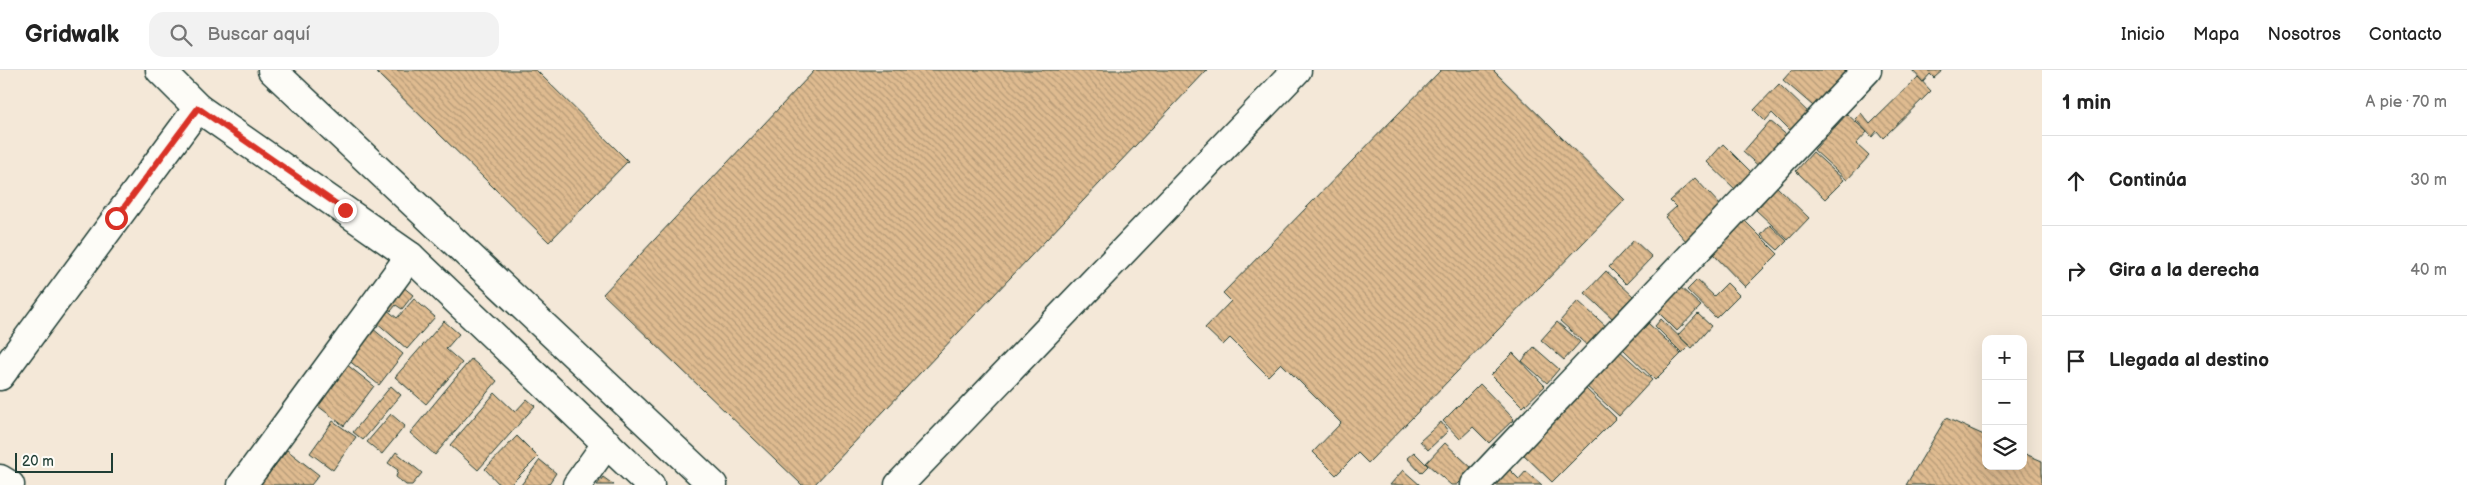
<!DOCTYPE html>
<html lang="es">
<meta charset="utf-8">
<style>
body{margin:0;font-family:"Balsamiq Sans",sans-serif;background:#f2f2f2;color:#222}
.controls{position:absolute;right:15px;bottom:15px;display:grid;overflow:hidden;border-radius:10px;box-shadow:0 5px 20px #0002}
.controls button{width:45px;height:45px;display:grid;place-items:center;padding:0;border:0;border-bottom:1px solid #e0e0e0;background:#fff;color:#222;font:25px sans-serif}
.scale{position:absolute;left:15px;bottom:12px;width:98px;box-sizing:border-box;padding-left:5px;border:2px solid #1f3d34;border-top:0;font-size:14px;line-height:18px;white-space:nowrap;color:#1f3d34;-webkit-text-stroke:4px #fdfcf7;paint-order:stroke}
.stop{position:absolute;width:15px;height:15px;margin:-11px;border:4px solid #d93025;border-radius:50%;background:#fff}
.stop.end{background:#d93025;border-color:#fff;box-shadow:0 1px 5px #0008}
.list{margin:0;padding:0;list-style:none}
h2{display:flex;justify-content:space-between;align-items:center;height:65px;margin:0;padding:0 20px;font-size:21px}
h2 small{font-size:16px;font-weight:400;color:#767676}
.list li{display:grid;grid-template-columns:32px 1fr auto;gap:15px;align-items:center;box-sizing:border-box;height:90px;padding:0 20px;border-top:1px solid #e0e0e0}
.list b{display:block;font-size:19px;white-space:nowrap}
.list em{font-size:16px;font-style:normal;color:#767676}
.icon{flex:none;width:28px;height:28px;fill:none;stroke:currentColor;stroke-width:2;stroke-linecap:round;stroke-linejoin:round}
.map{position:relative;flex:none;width:2042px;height:415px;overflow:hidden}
header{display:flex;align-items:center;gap:30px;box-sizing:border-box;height:70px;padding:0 25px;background:#fff;border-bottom:1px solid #e0e0e0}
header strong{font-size:24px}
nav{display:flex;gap:28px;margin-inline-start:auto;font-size:18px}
.search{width:350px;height:45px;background:#f2f2f2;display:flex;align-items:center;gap:12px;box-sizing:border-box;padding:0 18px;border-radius:15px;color:#767676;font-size:19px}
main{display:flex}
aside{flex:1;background:#fff}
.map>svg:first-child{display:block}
.building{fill:url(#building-back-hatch);stroke:#1f3d34}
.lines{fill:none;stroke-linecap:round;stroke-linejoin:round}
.minor-casing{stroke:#1f3d34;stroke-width:31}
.minor{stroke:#fdfcf7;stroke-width:28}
.route{stroke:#d93025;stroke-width:6}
</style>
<header>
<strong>Gridwalk</strong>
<div class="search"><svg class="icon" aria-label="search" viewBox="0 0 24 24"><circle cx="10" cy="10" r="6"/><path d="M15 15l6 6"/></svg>Buscar aquí</div>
<nav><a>Inicio</a><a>Mapa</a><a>Nosotros</a><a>Contacto</a></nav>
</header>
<main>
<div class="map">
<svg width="2042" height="415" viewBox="0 0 2042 415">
<defs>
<pattern id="building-back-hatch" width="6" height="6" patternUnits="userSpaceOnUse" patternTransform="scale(1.25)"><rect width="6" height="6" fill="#dfbb90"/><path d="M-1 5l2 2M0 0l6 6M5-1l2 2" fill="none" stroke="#b49976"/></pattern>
</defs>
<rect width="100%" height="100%" fill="#f4e8d8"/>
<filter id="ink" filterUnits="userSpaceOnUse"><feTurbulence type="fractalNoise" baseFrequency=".02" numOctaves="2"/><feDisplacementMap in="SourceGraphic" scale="10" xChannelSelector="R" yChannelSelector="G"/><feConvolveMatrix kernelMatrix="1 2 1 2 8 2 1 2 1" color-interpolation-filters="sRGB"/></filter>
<g filter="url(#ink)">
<g class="building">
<polygon points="380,0 536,0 628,91 549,172 377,3"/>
<polygon points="815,0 1207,0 814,415 802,415 603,224"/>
<polygon points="1441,0 1493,0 1625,130 1368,393 1358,383 1336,405 1313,382 1341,353 1281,293 1268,306 1230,268 1223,275 1205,258 1231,231 1223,223"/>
<polygon points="1792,0 1853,0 1820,42 1783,10"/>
<polygon points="1912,0 1930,1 1943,0 1934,8 1930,4 1923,12"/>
<polygon points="1918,7 1931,21 1883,68 1877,61 1872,67 1855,49 1861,43 1870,54"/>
<polygon points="1779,14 1812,46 1794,65 1772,43 1765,51 1754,40"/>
<polygon points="1847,44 1867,62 1856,74 1869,86 1847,110 1814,80"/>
<polygon points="1770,51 1790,68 1762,99 1743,82"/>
<polygon points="1723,74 1752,103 1736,120 1707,92"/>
<polygon points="1813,82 1844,110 1825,129 1796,101"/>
<polygon points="1695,108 1722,137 1686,171 1665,147 1676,137 1670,131"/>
<polygon points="1777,117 1809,148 1788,170 1756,140"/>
<polygon points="1745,151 1778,184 1745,217 1713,184"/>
<polygon points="1770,155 1787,171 1778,180 1761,165"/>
<polygon points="1634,170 1652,187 1626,214 1609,197"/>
<polygon points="1606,201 1633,226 1612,248 1585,223"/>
<polygon points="1697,210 1714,226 1727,213 1739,225 1716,248 1687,220"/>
<polygon points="402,216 413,225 402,239 396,235 391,241 386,237"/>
<polygon points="1679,216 1701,236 1677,261 1656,240"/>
<polygon points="414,229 435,247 407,279 375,251 386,239 397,248"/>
<polygon points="1578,231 1608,258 1590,278 1560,251"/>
<polygon points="1698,244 1711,256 1692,278 1678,265"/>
<polygon points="1661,249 1689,276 1682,283 1655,256"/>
<polygon points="444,251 459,264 446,279 462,293 426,334 395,307"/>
<polygon points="1557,252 1580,272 1564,290 1541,270"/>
<polygon points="1648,253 1681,284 1655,310 1623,279"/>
<polygon points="372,258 403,284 379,315 347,289"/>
<polygon points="1534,277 1559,299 1547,313 1522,291"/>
<polygon points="1619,280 1652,310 1619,346 1586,316"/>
<polygon points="1513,283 1545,316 1523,337 1491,305"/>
<polygon points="471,289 497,311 435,385 410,363"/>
<polygon points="341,290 374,316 344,356 318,336 326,325 320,319"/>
<polygon points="1480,314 1514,349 1489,373 1473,357 1460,369 1443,351"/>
<polygon points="391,316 401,325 363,370 353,362"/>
<polygon points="1584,317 1616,348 1552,412 1520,381"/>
<polygon points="495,323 515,342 527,329 535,336 478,400 450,375"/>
<polygon points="391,344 405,356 382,384 367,372"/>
<polygon points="1946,348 1986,366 1986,396 2023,396 2023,383 2042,391 2042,415 1906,415"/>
<polygon points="333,351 356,367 333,400 310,383"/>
<polygon points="1441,352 1448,361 1428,380 1420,371"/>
<polygon points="517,366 538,387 510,415 500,415 485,399"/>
<polygon points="1445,373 1473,399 1457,415 1451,415 1426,393"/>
<polygon points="287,380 319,405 311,415 260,415"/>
<polygon points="396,382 422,403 412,415 406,415 396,407 398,400 388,393"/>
<polygon points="1414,382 1428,396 1421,403 1407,388"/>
<polygon points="540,390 556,403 548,415 521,415"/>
<polygon points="1509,399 1519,409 1526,401 1542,415 1485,415 1490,410 1495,415"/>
<polygon points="1403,400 1420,415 1390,415"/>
<polygon points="603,407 614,415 597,415"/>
</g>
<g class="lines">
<defs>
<g id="minor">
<polyline points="160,0 198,38 410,186 650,415"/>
<polyline points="272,0 713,415"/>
<polyline points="0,306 198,38"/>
<polyline points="0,409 10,415"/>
<polyline points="242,415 410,186"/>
<polyline points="577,415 607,373"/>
<polyline points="899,415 1297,0"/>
<polyline points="1475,415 1867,0"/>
</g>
</defs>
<use href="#minor" class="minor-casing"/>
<use href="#minor" class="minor"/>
</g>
</g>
<g class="lines" filter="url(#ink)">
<polyline class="route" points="116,148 198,38 345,140"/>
</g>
</svg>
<div class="controls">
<button>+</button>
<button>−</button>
<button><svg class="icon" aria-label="layers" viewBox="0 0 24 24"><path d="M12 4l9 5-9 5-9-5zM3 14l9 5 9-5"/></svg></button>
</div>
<div class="scale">20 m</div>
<div class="stop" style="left:116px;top:148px"></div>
<div class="stop end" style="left:345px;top:140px"></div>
</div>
<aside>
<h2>1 min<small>A pie · 70 m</small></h2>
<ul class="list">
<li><svg class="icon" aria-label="ahead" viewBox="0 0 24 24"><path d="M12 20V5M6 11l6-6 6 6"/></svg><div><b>Continúa</b></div><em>30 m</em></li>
<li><svg class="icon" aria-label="right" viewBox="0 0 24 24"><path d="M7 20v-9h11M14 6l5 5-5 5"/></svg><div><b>Gira a la derecha</b></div><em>40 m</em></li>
<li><svg class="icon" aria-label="arrive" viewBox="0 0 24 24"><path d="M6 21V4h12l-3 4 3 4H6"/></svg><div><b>Llegada al destino</b></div></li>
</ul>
</aside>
</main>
